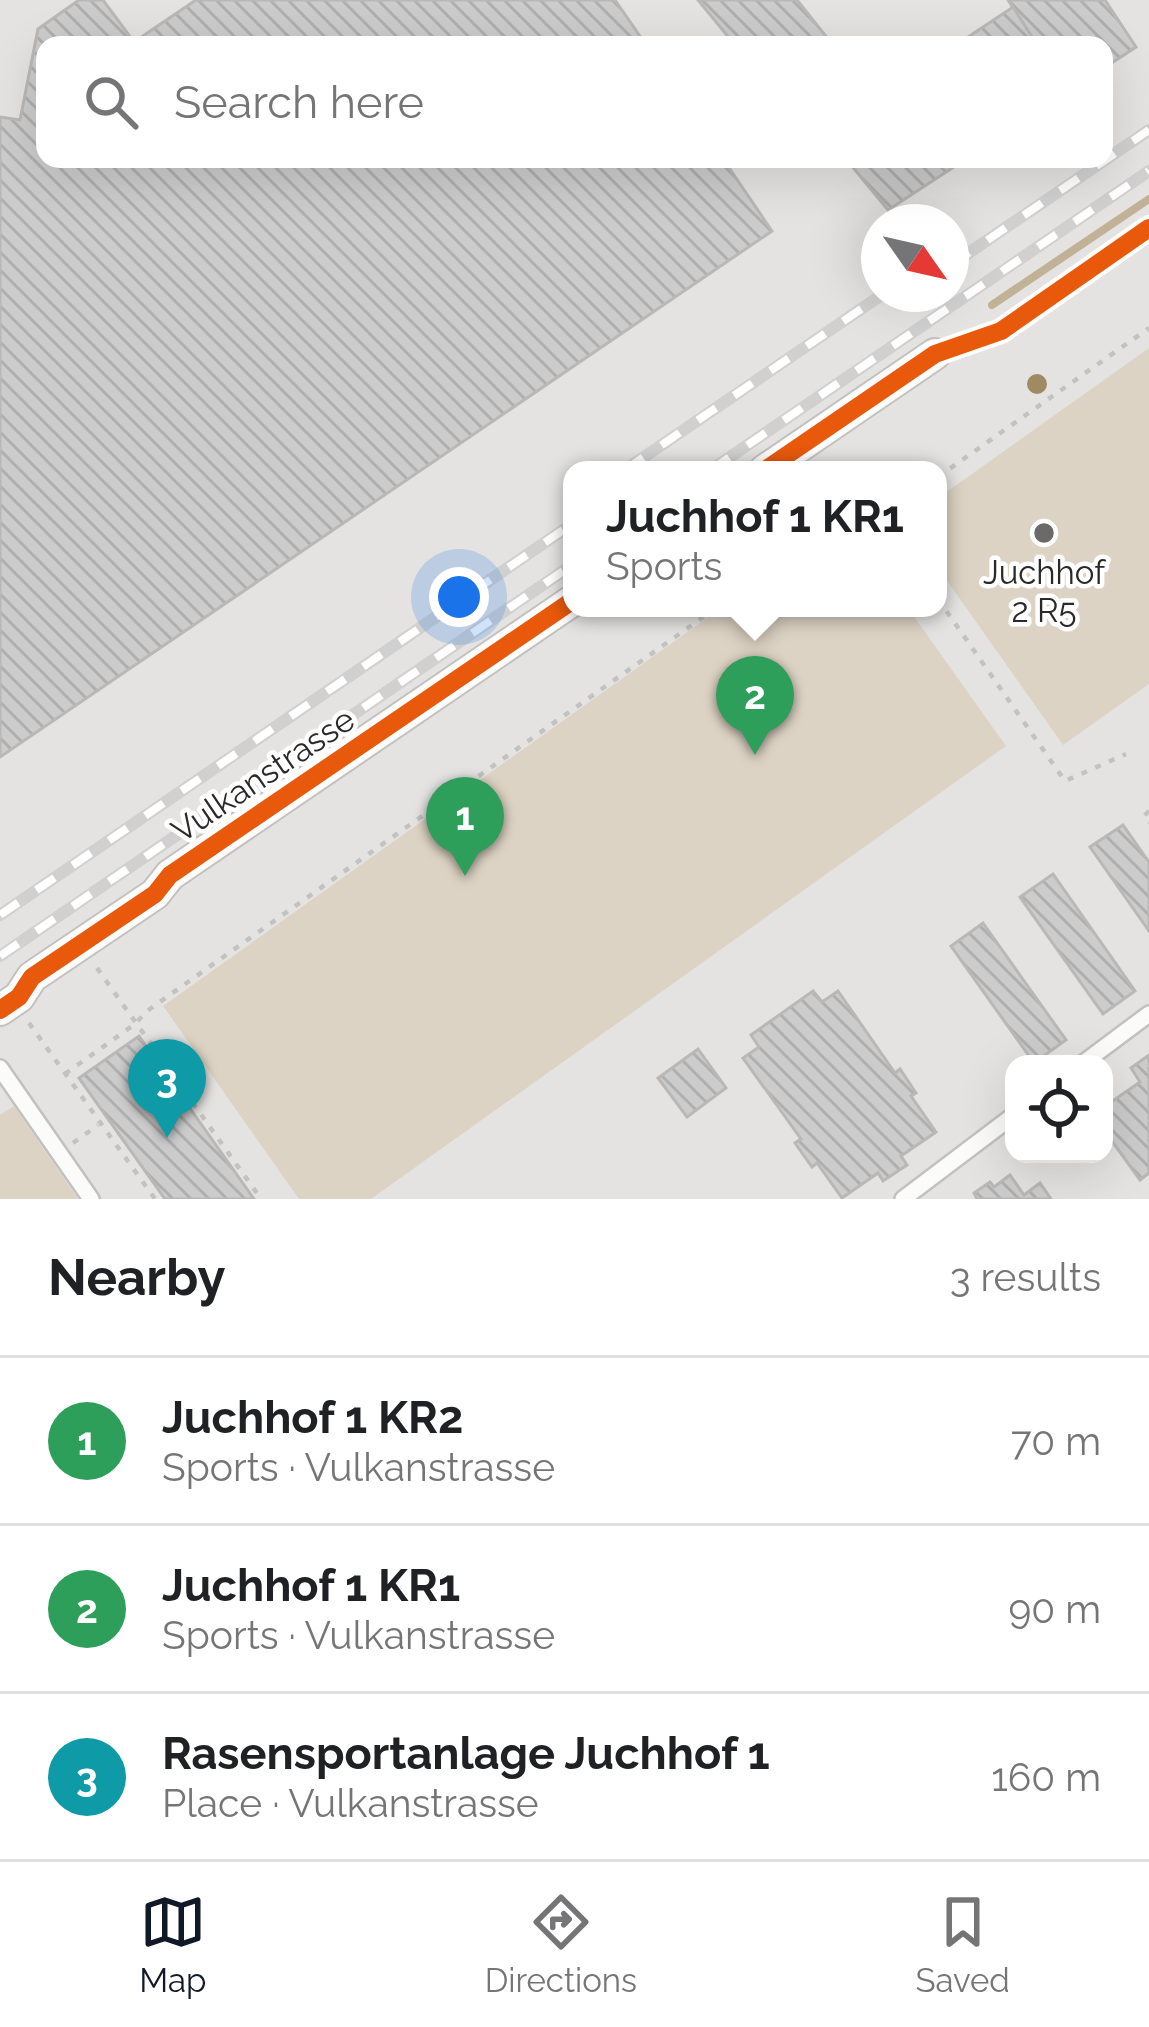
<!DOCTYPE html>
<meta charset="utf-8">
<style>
body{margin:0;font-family:Raleway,sans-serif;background:#f6f6f6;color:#202124}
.controls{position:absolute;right:36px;bottom:36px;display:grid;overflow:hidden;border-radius:24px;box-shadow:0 12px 48px #0002}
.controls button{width:108px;height:108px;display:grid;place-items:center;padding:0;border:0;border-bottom:3px solid #e0e0e0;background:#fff;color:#202124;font:60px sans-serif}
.compass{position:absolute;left:861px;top:204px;width:108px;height:108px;border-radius:50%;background:#fff;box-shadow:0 12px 48px #0002;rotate:124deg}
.you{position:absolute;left:459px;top:597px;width:42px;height:42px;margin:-30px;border:9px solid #fff;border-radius:50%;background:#1a73e8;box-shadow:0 0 0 18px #1a73e833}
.badge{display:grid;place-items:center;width:78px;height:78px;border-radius:50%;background:#111827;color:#fff;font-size:39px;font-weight:700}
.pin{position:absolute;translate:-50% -99px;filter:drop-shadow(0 3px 6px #0008)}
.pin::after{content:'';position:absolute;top:63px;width:42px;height:36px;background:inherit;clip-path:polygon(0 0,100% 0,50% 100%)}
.popup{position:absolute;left:563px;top:461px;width:384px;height:156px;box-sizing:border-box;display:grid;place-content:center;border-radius:24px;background:#fff;filter:drop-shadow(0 3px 9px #0005);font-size:39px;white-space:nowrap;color:#757577}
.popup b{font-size:45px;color:#202124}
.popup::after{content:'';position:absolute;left:50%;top:100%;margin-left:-24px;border:24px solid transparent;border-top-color:#fff}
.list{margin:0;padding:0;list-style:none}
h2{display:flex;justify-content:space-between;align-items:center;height:156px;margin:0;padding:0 48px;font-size:51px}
h2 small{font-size:39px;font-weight:400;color:#757577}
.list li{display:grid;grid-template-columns:78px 1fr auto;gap:36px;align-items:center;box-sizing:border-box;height:168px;padding:0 48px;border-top:3px solid #e0e0e0}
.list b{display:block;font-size:45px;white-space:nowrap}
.list p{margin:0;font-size:39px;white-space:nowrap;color:#757577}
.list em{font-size:39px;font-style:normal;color:#757577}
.icon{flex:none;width:66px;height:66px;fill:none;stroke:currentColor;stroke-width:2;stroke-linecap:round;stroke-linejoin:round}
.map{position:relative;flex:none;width:1149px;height:1199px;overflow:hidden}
.search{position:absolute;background:#fff;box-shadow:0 12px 48px #0002;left:36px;right:36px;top:36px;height:132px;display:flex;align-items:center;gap:30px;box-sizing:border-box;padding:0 42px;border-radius:24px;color:#757577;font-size:45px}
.sheet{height:660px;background:#fff}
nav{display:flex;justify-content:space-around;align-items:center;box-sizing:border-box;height:168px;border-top:3px solid #e0e0e0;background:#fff;font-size:33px;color:#757577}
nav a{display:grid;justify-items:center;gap:6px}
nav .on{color:#111827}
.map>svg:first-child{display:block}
.park{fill:#ddd3c4}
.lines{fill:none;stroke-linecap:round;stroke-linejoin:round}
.stream{stroke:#c1b197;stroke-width:8}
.building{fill:url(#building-back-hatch);stroke:#b9b8b7;stroke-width:3}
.lane-casing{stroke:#c2c1bf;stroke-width:20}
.street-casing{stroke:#c2c1bf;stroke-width:34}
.path{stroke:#c2c2c2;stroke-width:4.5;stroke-dasharray:6 9;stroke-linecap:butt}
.lane{stroke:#fbfbfa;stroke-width:15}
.street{stroke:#fbfbfa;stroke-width:30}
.rail-casing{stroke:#d1d0d0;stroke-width:12}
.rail{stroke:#fff;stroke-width:8;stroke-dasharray:22;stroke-linecap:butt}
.cycleway-casing{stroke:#fff;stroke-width:26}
.cycleway{stroke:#e8590c;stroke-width:18}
.tree{fill:#9e8b65}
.poi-dot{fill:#6b6a69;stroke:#fff;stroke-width:4.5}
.labels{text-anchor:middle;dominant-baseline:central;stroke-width:9;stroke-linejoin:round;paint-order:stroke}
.poi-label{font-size:33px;fill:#2a2928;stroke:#fff}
.street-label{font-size:33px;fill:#2a2928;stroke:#fff}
</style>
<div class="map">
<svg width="1149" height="1199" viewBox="0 0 1149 1199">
<defs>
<pattern id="building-back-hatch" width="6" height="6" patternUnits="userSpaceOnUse" patternTransform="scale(3)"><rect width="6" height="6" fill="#cdcccc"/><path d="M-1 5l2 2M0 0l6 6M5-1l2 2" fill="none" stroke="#b0afaf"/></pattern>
</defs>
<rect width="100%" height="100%" fill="#e5e3e1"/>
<g class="park">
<polygon points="1149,348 1149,684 1063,745 938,568 938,498"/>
<polygon points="721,608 908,608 1006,746 371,1199 299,1199 163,1006"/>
<polygon points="14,1106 78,1199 0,1199 0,1115"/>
</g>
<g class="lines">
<polyline class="stream" points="992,305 1149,199"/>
</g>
<g class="building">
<polygon points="79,0 103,0 134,42 196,0 615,0 646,45 45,45 45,159 723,159 772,231 0,757 0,117 20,120 38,29"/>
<polygon points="698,0 797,0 833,45 735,45"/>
<polygon points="1008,0 1105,0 1136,47 1104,68 1104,45 1037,45"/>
<polygon points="1013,7 1037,45 956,45"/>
<polygon points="846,159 966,159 888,210"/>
<polygon points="1123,825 1149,862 1149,931 1090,847"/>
<polygon points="1053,874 1135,991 1103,1014 1020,897"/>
<polygon points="983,923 1066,1040 1034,1063 951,946"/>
<polygon points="813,991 822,1002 838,991 895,1073 900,1069 916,1093 911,1096 936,1132 901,1156 907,1165 883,1181 878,1173 842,1198 817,1163 812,1167 795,1143 801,1139 743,1058 759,1047 751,1035"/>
<polygon points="139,1036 254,1199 165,1199 79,1078"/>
<polygon points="698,1049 726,1088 687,1117 658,1078"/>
<polygon points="1149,1055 1149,1173 1140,1180 1104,1130 1104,1107 1140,1082 1131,1068"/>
<polygon points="1010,1175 1024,1195 1040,1183 1051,1199 977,1199 974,1193 990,1182 994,1187"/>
</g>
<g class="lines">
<defs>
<g id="lane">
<polyline points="1082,1064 1149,1014"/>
<polyline points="0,1068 91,1199"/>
<polyline points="903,1199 1014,1115"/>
</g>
<g id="street">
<polyline points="765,470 935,354"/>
<polyline points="0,1010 19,997 32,977 155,894 170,875 572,601"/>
</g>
</defs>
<use href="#lane" class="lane-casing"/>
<use href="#street" class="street-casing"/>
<g class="path">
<polyline points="938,477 1149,328"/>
<polyline points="938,599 1065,781 1126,754"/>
<polyline points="1149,811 1144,816 1149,823"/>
<polyline points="97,968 261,1199"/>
<polyline points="29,1023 155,1199"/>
<polyline points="65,1074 135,1024 147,1011 716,608"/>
<polyline points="73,1143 98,1125"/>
</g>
<use href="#lane" class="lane"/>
<use href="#street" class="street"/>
<defs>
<g id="rail">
<polyline points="951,265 1149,130"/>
<polyline points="625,470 883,294"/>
<polyline points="711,470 1149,171"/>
<polyline points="0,915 572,524"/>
<polyline points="0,956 572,565"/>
</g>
</defs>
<use href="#rail" class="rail-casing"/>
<use href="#rail" class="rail"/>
<defs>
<g id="cycleway">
<polyline points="765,470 935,354 1001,331 1149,228"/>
<polyline points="0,1010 19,997 32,977 155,894 170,875 572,601"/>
</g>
</defs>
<use href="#cycleway" class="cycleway-casing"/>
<use href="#cycleway" class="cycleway"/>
</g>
<circle class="tree" cx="1037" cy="384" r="10"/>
<circle class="poi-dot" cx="1044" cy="533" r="12"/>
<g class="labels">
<g class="poi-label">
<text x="1044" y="572">Juchhof<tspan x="1044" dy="38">2 R5</tspan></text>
</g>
<g class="street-label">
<text transform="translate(263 775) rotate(-34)">Vulkanstrasse</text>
</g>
</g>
</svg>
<div class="controls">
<button><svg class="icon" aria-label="locate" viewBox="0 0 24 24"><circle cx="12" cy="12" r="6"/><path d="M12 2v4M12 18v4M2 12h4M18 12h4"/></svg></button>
</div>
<svg class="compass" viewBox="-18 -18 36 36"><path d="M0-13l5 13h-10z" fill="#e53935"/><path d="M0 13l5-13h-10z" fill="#757577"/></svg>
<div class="you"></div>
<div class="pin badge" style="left:465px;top:876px;background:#2e9e5b">1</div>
<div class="pin badge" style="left:755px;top:755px;background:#2e9e5b">2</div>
<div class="popup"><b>Juchhof 1 KR1</b>Sports</div>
<div class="pin badge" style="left:167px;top:1138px;background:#0f9aa8">3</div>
<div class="search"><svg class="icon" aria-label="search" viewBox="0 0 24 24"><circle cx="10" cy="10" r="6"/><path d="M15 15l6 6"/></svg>Search here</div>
</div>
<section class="sheet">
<h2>Nearby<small>3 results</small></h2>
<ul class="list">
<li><span class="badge" style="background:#2e9e5b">1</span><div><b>Juchhof 1 KR2</b><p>Sports · Vulkanstrasse</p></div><em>70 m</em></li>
<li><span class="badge" style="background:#2e9e5b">2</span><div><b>Juchhof 1 KR1</b><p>Sports · Vulkanstrasse</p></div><em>90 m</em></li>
<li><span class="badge" style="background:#0f9aa8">3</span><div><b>Rasensportanlage Juchhof 1</b><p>Place · Vulkanstrasse</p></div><em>160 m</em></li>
</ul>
</section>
<nav>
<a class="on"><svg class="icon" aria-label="map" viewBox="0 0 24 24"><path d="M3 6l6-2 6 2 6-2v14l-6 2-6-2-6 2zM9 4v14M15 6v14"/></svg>Map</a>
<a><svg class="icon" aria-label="directions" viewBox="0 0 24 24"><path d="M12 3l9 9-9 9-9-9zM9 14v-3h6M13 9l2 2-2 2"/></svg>Directions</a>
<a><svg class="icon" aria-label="saved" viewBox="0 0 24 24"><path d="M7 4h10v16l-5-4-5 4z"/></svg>Saved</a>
</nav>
